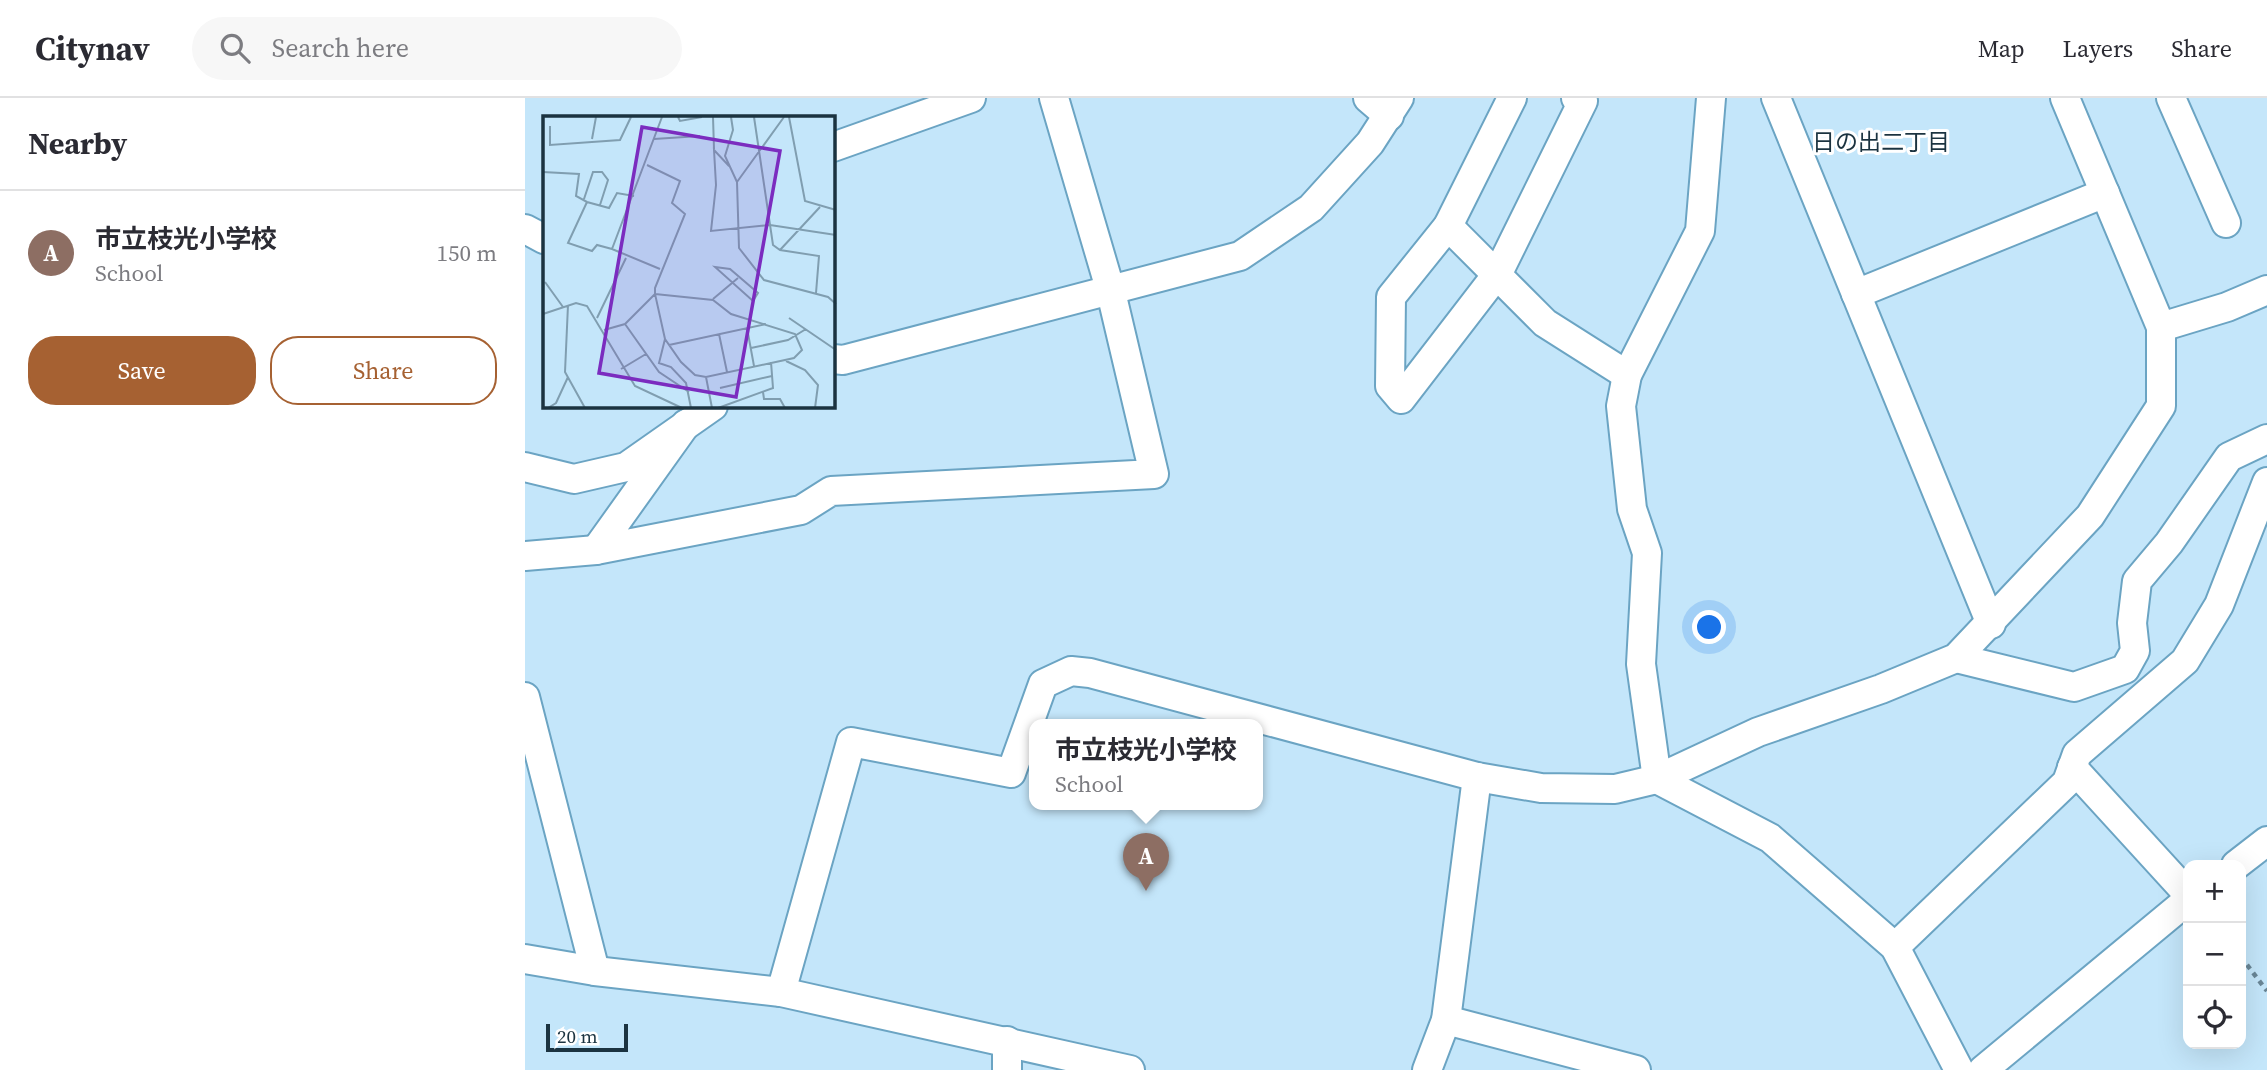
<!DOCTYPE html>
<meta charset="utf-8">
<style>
body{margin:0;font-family:"Source Serif 4","Noto Sans JP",serif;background:#f7f7f7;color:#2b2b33}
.controls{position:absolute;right:21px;bottom:21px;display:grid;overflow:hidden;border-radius:14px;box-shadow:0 7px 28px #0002}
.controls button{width:63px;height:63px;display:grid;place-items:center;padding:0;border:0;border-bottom:2px solid #e1e1e2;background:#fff;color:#2b2b33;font:35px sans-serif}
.scale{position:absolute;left:21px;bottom:18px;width:82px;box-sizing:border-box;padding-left:7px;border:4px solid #1b3340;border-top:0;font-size:19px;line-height:24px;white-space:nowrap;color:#1b3340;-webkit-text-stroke:5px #fff;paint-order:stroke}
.you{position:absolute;left:1185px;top:530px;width:24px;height:24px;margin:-18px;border:5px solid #fff;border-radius:50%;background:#1a73e8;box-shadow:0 0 0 10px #1a73e833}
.badge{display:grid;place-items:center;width:46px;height:46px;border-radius:50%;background:#a66132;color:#fff;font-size:23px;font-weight:700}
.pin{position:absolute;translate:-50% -58px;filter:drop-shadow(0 2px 4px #0008)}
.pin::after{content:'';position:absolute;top:37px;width:24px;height:21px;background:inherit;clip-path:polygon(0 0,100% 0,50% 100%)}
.popup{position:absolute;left:504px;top:621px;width:234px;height:91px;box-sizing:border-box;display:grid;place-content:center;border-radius:14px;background:#fff;filter:drop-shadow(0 2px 5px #0005);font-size:23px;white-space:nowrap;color:#7c7c81}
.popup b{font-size:26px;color:#2b2b33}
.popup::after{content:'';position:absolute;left:50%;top:100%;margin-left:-14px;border:14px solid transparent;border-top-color:#fff}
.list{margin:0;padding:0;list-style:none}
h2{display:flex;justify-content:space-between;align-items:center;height:91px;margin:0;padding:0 28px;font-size:30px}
h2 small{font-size:23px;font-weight:400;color:#7c7c81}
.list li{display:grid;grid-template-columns:46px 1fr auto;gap:21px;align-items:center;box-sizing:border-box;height:126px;padding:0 28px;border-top:2px solid #e1e1e2}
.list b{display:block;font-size:26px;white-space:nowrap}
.list p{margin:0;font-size:23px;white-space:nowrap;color:#7c7c81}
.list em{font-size:23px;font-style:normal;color:#7c7c81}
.actions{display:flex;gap:14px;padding:21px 28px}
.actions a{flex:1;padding:16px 0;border:2px solid #a66132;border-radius:28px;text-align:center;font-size:24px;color:#a66132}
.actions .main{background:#a66132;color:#fff}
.icon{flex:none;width:38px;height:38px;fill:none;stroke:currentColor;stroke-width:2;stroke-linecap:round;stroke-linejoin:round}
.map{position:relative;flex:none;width:1742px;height:972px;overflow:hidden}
header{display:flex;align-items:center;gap:42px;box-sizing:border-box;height:98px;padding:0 35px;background:#fff;border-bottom:2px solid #e1e1e2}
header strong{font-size:33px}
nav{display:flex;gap:38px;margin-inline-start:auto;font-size:24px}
.search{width:490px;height:63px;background:#f7f7f7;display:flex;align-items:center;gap:18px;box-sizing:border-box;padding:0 24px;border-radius:38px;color:#7c7c81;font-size:26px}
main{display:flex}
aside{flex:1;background:#fff}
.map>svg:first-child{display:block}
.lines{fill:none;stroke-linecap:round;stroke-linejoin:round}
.minor-casing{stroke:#6ba4c3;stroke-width:32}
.path{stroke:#698696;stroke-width:4.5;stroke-dasharray:5 5;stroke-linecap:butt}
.minor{stroke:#fff;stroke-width:28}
.labels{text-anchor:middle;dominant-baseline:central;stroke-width:6;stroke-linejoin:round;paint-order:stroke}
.neighbourhood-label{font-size:23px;fill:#1b3340;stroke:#fff}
.inset-road{fill:none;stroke:#809eb0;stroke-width:2}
.view{fill:#7b2cbf;fill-opacity:0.15;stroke:#7b2cbf;stroke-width:3.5}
.inset-edge{fill:none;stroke:#1b3340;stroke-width:3.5}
</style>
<header>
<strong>Citynav</strong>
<div class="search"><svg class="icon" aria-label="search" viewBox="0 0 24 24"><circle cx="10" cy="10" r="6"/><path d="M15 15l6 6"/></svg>Search here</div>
<nav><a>Map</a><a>Layers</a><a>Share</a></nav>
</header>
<main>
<aside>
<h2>Nearby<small></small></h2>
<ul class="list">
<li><span class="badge" style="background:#8d6e63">A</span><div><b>市立枝光小学校</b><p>School</p></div><em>150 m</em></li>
</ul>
<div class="actions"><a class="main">Save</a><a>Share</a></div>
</aside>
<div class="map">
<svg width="1742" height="972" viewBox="0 0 1742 972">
<rect width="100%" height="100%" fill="#c4e6fa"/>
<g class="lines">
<defs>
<g id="minor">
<polyline points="843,0 864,18"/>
<polyline points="987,0 923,128 866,199 865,288 876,301 973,175 1058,3 1051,0"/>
<polyline points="1251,0 1466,526"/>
<polyline points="1646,0 1701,125"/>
<polyline points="308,49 446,0"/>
<polyline points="923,128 1020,225 1102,277"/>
<polyline points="0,131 19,141"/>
<polyline points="1331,196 1580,95"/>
<polyline points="1636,229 1702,209 1742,192"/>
<polyline points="308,261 318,262 715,158 786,110 845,45 874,0"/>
<polyline points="161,326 71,452 276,412 306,393 629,376 586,194 529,0"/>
<polyline points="0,369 49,381 101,369 188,308"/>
<polyline points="0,458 71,452"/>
<polyline points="1431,560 1549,589 1600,571 1610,553 1607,525 1612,483 1644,445 1704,359 1742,341"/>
<polyline points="0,599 70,873"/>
<polyline points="1547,669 1663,796"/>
<polyline points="1132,681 1116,566 1122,455 1107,411 1096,308 1102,277 1175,133 1186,0"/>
<polyline points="1132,681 1245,740 1370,849 1434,972"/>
<polyline points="1711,767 1742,743"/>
<polyline points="1370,849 1542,684 1552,656 1660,563 1694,507 1742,384"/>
<polyline points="0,861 70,873 256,894 605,972"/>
<polyline points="256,894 326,644 486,675 518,586 546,573 565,575 952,679 1016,690 1090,691 1132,681 1233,634 1356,591 1431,560 1565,418 1636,308 1636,229 1540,0"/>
<polyline points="921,922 1111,972"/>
<polyline points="482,943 482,972"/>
<polyline points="902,972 921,922 952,679"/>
<polyline points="1458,972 1663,802"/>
</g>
</defs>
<use href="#minor" class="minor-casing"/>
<polyline class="path" points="1716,859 1742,893"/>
<use href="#minor" class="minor"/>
</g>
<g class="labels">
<g class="neighbourhood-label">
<text x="1356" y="44">日の出二丁目</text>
</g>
</g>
<g transform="translate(18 18)">
<rect width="292" height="292" fill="#c4e6fa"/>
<path class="inset-road" d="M 135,1 L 137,5 L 159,1M 170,1 L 171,33M 188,1 L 190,14 L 182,40 L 194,66M 211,1 L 230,129 L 237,134 L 276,140 L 273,177M 241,1 L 194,66 L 196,132 L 221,164 L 285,181 L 293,188M 246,1 L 262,85 L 293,94M 7,10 L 7,29 L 77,24 L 88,1M 49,23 L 53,1M 111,23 L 157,20M 104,49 L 137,65 L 129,87 L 142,98 L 112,172 L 112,178 L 122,223 L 138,246 L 152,259 L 163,261 L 251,242 L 259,234 L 252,218 L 188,198 L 170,184 L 112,178M 186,50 L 171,34 L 173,69 L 168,115 L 227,109 L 293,119M 0,56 L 36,58 L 33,80 L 44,86 L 66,92 L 74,77 L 91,80M 41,83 L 50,56 L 59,56 L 65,64 L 57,89M 44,86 L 25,127 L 49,135 L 54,129 L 69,133 L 117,153M 69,133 L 119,1M 237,134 L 277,91M 172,151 L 187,153 L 215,177 L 210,185 ZM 2,166 L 20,191M 170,183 L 195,162M 25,189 L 22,256 L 42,292M 0,198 L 33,187 L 44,190 L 92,270 L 139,292M 54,202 L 83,142M 246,202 L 293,234M 82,208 L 116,256 L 146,276M 204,212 L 211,250M 61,214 L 82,208 L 112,178M 176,218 L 184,256M 122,223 L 116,247 L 128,251 L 143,267 L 148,292M 126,229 L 223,208M 208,232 L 245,224 L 263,213M 243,245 L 262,254 L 275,269 L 272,292M 78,253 L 103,238M 163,261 L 169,292M 177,272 L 229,260M 220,276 L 221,283 L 237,283 L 242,292M 5,292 L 13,287 L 25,261M 175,292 L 230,272 L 228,246"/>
<path class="view" d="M 99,11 L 237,35 L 193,281 L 56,257 Z"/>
<rect width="292" height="292" class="inset-edge"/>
</g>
</svg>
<div class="controls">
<button>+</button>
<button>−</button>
<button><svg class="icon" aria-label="locate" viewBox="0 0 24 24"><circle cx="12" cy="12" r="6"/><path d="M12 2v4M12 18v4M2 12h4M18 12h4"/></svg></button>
</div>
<div class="scale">20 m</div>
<div class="you"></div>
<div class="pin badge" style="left:621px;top:793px;background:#8d6e63">A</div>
<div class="popup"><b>市立枝光小学校</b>School</div>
</div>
</main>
